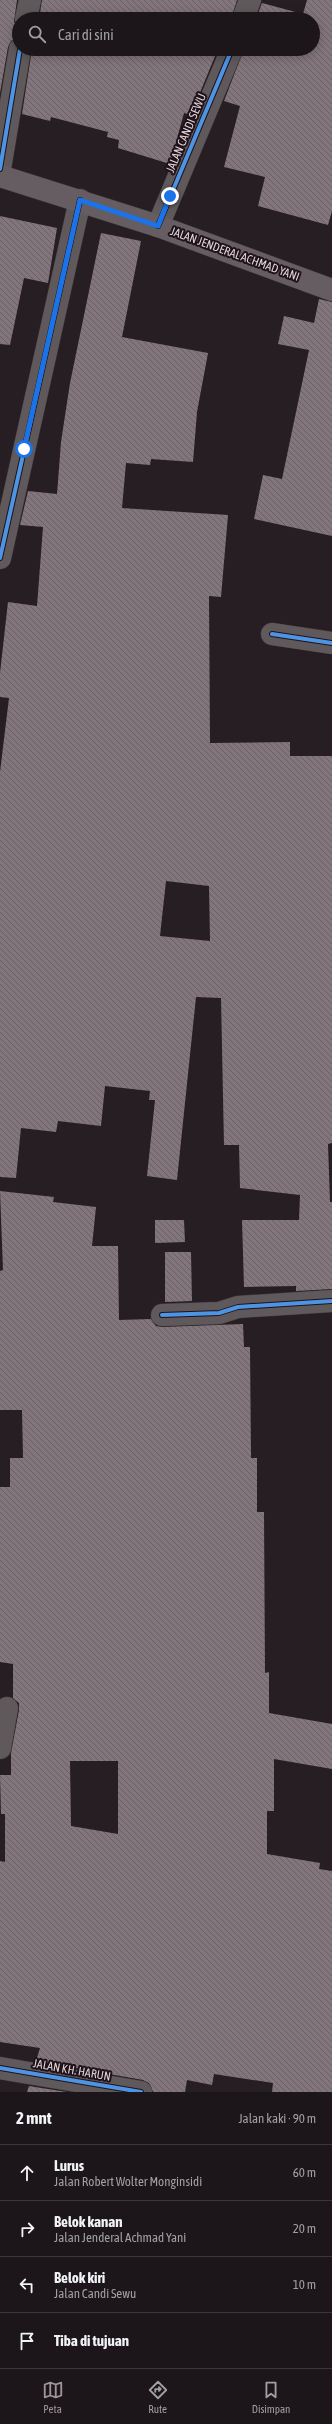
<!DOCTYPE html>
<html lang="id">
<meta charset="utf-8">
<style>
body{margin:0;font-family:"Asap Condensed",sans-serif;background:#251f23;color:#f1f3f6}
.stop{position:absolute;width:12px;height:12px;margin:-9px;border:3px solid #1a73e8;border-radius:50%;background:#fff}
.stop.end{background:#1a73e8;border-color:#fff;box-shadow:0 1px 4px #0008}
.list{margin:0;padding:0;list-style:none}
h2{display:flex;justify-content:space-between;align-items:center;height:52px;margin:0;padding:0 16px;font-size:17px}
h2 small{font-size:13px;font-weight:400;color:#a09fa2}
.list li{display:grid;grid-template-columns:26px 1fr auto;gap:12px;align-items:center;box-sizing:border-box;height:56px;padding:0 16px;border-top:1px solid #3a3539}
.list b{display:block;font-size:15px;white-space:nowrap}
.list p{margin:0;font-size:13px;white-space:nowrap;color:#a09fa2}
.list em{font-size:13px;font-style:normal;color:#a09fa2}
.icon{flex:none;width:22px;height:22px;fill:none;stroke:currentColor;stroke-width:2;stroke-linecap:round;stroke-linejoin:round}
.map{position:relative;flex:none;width:332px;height:2092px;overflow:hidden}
.search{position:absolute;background:#1c161a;box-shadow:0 2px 10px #0003;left:12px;right:12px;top:12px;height:44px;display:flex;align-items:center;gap:10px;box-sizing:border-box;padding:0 14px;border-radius:22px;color:#a09fa2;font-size:15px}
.sheet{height:276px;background:#1c161a}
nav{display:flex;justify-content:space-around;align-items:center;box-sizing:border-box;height:56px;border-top:1px solid #3a3539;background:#1c161a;font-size:11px;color:#a09fa2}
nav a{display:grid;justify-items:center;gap:2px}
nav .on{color:#9e959a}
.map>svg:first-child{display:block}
.building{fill:url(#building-back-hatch);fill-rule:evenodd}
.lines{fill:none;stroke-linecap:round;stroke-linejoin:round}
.street-casing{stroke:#413a3d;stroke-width:23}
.secondary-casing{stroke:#413a3d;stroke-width:23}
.street{stroke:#5f595c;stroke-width:22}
.secondary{stroke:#655d62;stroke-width:22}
.cycleway-casing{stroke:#201219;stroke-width:6}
.cycleway{stroke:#4d94e3;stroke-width:4}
.route{stroke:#1a73e8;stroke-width:5}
.labels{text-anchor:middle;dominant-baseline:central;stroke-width:4;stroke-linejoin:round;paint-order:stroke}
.street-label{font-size:12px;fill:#dfd5da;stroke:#201219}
</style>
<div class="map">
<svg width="332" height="2092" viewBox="0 0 332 2092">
<defs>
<pattern id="building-back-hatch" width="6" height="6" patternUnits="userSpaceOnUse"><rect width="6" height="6" fill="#83757c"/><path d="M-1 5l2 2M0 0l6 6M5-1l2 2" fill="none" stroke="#696064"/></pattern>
</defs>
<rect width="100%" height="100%" fill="#261e22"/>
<g class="building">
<polygon points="0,0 17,0 14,22 19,29 19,37 11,41 8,47 0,93"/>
<polygon points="42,0 237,0 231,19 39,19"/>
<polygon points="307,0 332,0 332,211 328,225 258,206 265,177 224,167 240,106 224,101 244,49 313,49 313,19 256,19 262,3 303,14"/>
<polygon points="32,49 218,49 199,95 197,95 191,115 184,113 170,164 118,148 119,140 107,137 108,132 51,117 50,121 22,114"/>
<polygon points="0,216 57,228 48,283 24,278 10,345 0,344"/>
<path d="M 101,233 L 141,241 L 122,337 L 208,353 L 197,412 L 193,462 L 151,459 L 150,465 L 126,463 L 122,508 L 228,515 L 221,597 L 209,596 L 210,743 L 290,742 L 290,756 L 332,756 L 332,1143 L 328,1144 L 330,1202 L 332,1202 L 332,1289 L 296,1291 L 296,1286 L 244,1287 L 242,1220 L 299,1220 L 300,1195 L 240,1188 L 239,1145 L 224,1145 L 221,998 L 196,997 L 177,1180 L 147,1176 L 155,1100 L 149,1100 L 150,1091 L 105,1086 L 101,1126 L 58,1121 L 56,1132 L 21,1128 L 16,1178 L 0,1177 L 0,772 L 9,698 L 0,697 L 0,673 L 8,602 L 37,606 L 43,527 L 20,525 L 28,491 L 57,494 L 61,442 L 70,383 ZM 166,881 L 209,886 L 210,941 L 160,936 Z"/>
<polygon points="319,299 332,302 332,536 254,519 263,475 282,479 309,350 278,344 284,316 314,323"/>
<path d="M 0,1191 L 54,1197 L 53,1202 L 96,1207 L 92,1246 L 118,1246 L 119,1320 L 151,1319 L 156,1326 L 162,1327 L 243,1324 L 244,1347 L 250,1347 L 251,1458 L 257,1458 L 257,1512 L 264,1512 L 265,1673 L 269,1672 L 269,1713 L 332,1724 L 332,1769 L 274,1759 L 274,1811 L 267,1811 L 267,1854 L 320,1863 L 319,1869 L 332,1871 L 332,2092 L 272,2092 L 273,2083 L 214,2074 L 212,2085 L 187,2080 L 185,2092 L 153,2092 L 149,2083 L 143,2080 L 36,2061 L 40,2048 L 0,2042 L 0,1861 L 5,1862 L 5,1814 L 1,1814 L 0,1775 L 11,1775 L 11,1753 L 19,1710 L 19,1703 L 13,1698 L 13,1664 L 0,1662 L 0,1487 L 10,1487 L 10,1458 L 23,1458 L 22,1410 L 0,1410 L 0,1271 L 3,1270 ZM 70,1761 L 118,1761 L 118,1834 L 71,1826 Z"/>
<polygon points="155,1220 184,1220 185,1242 155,1243"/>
<polygon points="165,1252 191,1252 192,1301 165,1302"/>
<polygon points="29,2086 67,2092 27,2092"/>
</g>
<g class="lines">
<defs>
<g id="street">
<polyline points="26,19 30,0"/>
<polyline points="243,19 250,0"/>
<polyline points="0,169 20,49"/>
<polyline points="158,226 232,49"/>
<polyline points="0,558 80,200"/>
<polyline points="272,634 332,643"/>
<polyline points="162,1315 219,1313 238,1307 332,1301"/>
<polyline points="0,1748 7,1708"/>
<polyline points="0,2068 141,2092"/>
</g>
<polyline id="secondary" points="0,176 158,226 332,290"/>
</defs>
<use href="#street" class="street-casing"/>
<use href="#secondary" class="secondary-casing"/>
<use href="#street" class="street"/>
<use href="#secondary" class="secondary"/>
<defs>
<g id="cycleway">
<polyline points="0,169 20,49"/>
<polyline points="158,226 232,49"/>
<polyline points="0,558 80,200"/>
<polyline points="272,634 332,643"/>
<polyline points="162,1315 219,1313 238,1307 332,1301"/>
<polyline points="0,2068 141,2092"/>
</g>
</defs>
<use href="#cycleway" class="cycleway-casing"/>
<use href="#cycleway" class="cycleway"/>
</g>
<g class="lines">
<polyline class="route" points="24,449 80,200 158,226 170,196"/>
</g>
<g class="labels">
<g class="street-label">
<text transform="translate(186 133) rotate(-67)">JALAN CANDI SEWU</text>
<text transform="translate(235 254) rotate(20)">JALAN JENDERAL ACHMAD YANI</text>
<text transform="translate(72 2070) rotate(10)">JALAN KH. HARUN</text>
</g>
</g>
</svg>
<div class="stop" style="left:24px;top:449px"></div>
<div class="stop end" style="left:170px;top:196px"></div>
<div class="search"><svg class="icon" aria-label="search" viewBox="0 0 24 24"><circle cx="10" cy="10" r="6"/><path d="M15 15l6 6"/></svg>Cari di sini</div>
</div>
<section class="sheet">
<h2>2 mnt<small>Jalan kaki · 90 m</small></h2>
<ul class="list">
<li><svg class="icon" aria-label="ahead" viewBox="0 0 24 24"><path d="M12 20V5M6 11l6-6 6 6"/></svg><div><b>Lurus</b><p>Jalan Robert Wolter Monginsidi</p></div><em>60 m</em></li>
<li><svg class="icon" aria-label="right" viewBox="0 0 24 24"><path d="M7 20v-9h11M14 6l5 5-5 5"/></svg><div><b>Belok kanan</b><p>Jalan Jenderal Achmad Yani</p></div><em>20 m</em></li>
<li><svg class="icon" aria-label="left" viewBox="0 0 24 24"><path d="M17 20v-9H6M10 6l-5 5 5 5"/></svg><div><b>Belok kiri</b><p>Jalan Candi Sewu</p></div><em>10 m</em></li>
<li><svg class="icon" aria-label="arrive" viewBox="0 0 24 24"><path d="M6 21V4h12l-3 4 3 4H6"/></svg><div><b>Tiba di tujuan</b></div></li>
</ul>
</section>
<nav>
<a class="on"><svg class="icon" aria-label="map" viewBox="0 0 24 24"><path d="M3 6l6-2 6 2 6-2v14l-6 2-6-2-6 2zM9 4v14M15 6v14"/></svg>Peta</a>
<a><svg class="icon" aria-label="directions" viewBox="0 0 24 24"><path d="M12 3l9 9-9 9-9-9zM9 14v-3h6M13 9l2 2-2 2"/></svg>Rute</a>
<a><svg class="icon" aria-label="saved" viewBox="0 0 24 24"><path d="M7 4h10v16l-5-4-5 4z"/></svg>Disimpan</a>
</nav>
